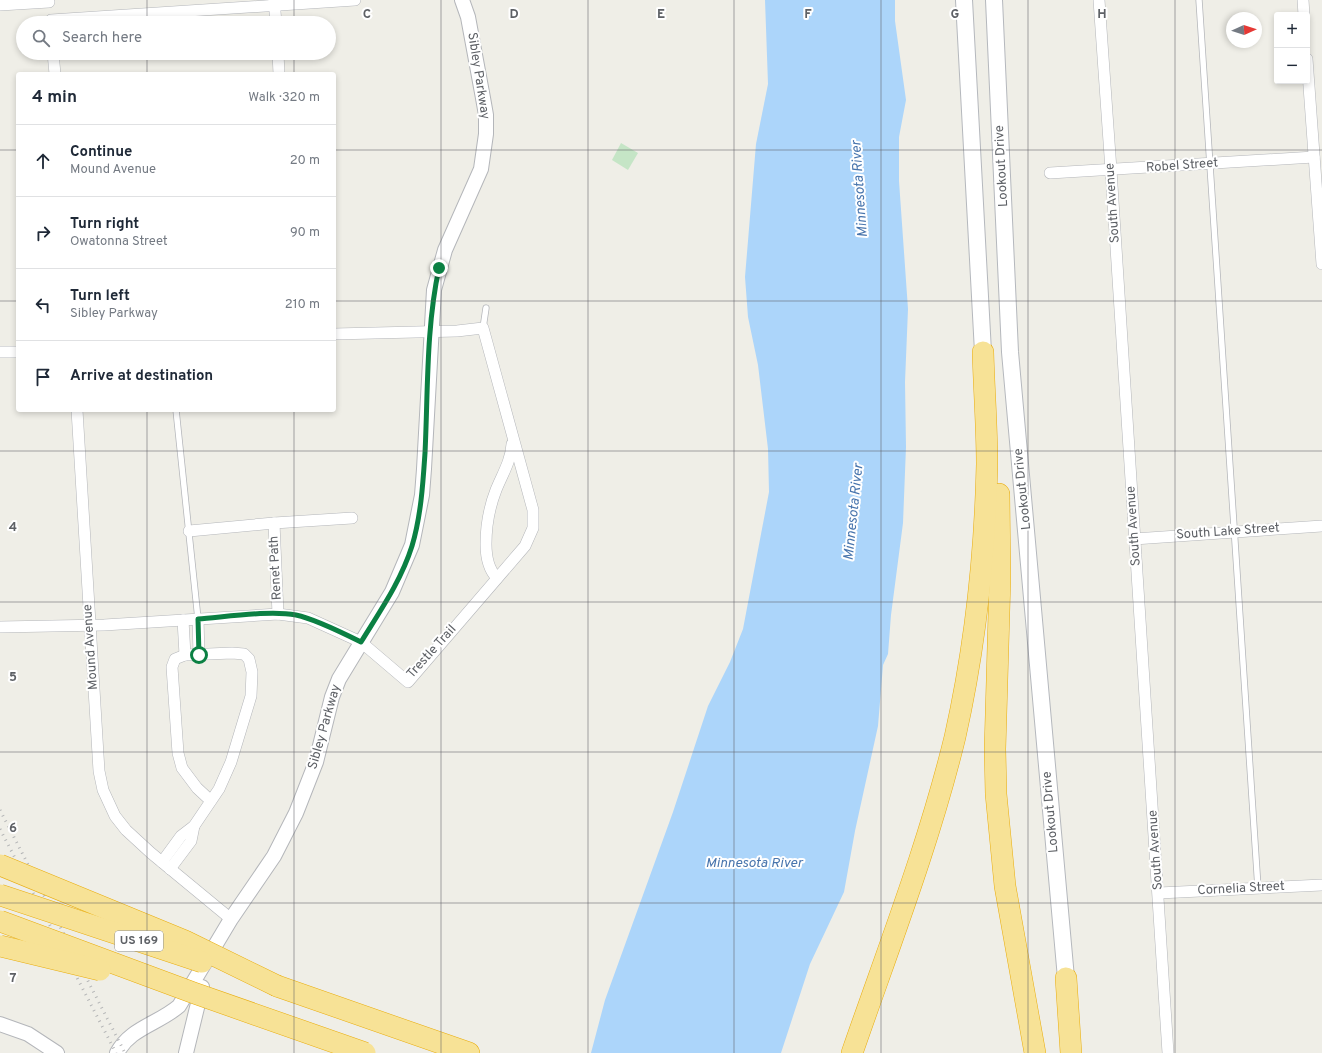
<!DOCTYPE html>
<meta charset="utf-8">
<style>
body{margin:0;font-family:Overpass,sans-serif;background:#f2f2f3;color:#1f2937}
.controls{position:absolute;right:12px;top:12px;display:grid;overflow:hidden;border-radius:4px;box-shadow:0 2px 6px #0003}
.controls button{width:36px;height:36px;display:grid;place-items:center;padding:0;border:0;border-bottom:1px solid #e0e1e3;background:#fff;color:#1f2937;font:20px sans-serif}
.compass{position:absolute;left:1226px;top:12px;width:36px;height:36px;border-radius:50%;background:#fff;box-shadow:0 2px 6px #0003;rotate:87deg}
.stop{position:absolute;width:12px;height:12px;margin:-9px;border:3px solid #0b8043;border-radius:50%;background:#fff}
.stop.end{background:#0b8043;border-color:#fff;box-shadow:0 1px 4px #0008}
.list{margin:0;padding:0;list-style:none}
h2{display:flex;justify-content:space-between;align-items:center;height:52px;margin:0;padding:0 16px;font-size:17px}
h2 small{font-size:13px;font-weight:400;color:#747a83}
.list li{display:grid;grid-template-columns:26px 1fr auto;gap:12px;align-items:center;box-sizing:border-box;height:72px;padding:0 16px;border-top:1px solid #e0e1e3}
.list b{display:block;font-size:15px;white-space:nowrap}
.list p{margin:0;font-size:13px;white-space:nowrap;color:#747a83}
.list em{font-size:13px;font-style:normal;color:#747a83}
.icon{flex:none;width:22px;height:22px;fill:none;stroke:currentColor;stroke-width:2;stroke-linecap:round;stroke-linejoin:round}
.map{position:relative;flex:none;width:1322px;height:1053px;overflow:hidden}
.search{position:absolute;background:#fff;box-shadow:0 2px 6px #0003;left:16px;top:16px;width:320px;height:44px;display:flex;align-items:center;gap:10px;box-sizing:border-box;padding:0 14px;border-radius:22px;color:#747a83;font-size:15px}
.panel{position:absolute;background:#fff;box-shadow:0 2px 6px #0003;left:16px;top:72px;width:320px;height:340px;border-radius:4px}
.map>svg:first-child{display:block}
.green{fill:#c5e5c6}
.water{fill:#acd5fa}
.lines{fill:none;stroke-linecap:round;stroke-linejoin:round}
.service-casing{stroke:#b4b6ba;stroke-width:7}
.minor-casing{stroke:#b4b6ba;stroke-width:12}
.tertiary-casing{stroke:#b4b6ba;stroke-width:16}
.secondary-casing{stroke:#b5b8bd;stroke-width:18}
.motorway-casing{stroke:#e9ad0d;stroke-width:22}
.service{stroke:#fff;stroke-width:5.5}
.minor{stroke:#fff;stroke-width:11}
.tertiary{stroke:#fff;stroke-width:14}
.secondary{stroke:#fff;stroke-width:16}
.motorway{stroke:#f7e296;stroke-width:21}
.rail{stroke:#b4b5b6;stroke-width:3;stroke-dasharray:1 5;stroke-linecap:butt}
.motorway-bridge-casing{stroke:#e9ad0d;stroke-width:22;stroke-linecap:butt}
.motorway-bridge{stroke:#f7e296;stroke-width:21}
.route{stroke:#0b8043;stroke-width:5}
.grid{fill:none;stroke:#5e6166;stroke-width:1;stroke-opacity:0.55}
.labels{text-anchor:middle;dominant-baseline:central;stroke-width:4;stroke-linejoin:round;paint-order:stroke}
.shield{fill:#fff;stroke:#8e9094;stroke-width:1}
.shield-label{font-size:12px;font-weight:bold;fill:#5e6166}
.street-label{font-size:13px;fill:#5e6166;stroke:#fff}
.water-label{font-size:14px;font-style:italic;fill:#4875ad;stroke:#fff}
.grid-label{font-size:13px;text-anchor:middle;font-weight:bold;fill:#5e6166;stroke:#fff;stroke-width:4;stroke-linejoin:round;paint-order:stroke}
</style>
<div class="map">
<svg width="1322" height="1053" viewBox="0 0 1322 1053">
<rect width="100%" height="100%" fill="#efeee7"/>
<polygon class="green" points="621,143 638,153 628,170 612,160"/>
<polygon class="water" points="765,0 895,0 895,21 906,100 899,137 899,181 908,309 905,382 906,447 903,523 891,615 888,654 883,665 878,726 855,831 844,892 810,964 781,1053 591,1053 605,1000 673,812 708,706 730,662 743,629 769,492 768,449 758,365 748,317 745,277 756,144 768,84"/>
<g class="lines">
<defs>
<g id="service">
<polyline points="1199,0 1258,888"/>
<polyline points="483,328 486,308"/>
<polyline points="176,410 198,619"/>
</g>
<g id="minor">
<polyline points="274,0 276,23"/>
<polyline points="1099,0 1111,170 1168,1053"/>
<polyline points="1303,0 1304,15"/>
<polyline points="0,5 49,2"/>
<polyline points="51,20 355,0"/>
<polyline points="53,53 55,74"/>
<polyline points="278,53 279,74"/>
<polyline points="1307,59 1322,264"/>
<polyline points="1050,173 1314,157"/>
<polyline points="0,352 18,352"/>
<polyline points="77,410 99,771 103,790 115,816 126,830 151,853 231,919"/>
<polyline points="274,523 278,614"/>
<polyline points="189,531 274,523 352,518"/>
<polyline points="1134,539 1322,526"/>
<path d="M 497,578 C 488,569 486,557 486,544 C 486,525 489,508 496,490 C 502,475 511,461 512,444"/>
<polyline points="198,619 199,655"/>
<polyline points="183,620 185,655"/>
<polyline points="0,627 104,625 278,614 308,618 361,642 408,682 525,546 533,528 533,510 483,328 457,331 334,334"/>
<polyline points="162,862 181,836 194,826 219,789 231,762 251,696 252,672 249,659 244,654 232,653 185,655 175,659 172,667 178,753 182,768 197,788 211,801"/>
<polyline points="170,869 191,841 194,826"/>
<polyline points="1159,893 1322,885"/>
</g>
<g id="tertiary">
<polyline points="0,1024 28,1034 57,1053"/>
<path d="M 117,1053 C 130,1028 158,1024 179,1006 L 231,919 L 274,856 L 296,813 L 316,762 L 332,697 L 339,679 L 392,592 L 412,545 L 422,495 L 424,469 L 434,290 L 445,250 L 481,169 L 486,134 L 486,115 L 483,98 L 468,17 L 462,0"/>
<polyline points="186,1053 202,987"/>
</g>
<g id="secondary">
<polyline points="964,0 983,352"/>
<polyline points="994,0 1010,352 1066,978"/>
</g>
<g id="motorway">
<polyline points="999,494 1000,578 995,749 996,794 1005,886 1035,1053"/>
<polyline points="1066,978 1071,1053"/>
<polyline points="277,986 469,1053"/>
<path d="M 852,1053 C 888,949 929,844 955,737 C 975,648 985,555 987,464 C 987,427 984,390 983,352"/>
</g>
</defs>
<use href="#service" class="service-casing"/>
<use href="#minor" class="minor-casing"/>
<use href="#tertiary" class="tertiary-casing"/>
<use href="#secondary" class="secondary-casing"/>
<use href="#motorway" class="motorway-casing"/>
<use href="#service" class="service"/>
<use href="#minor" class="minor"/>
<use href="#tertiary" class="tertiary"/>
<use href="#secondary" class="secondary"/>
<use href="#motorway" class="motorway"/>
<g class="rail">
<polyline points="0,810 125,1053"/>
<polyline points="0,829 116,1053"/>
</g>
<defs>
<g id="motorway-bridge">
<polyline points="0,865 185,941 277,986"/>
<polyline points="0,895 202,962"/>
<polyline points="0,921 194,993 365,1053"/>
<polyline points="0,946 100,970"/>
</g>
</defs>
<use href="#motorway-bridge" class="motorway-bridge-casing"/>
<use href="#motorway-bridge" class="motorway-bridge"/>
</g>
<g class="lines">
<path class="route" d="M 199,655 L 198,619 C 225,617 270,610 296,615 C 315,619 343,633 361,642 C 380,611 401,581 412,546 C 421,516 423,483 425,453 C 428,392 426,328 439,268"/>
</g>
<path class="grid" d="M 147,0 L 147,23M 294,0 L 294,23M 441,0 L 441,1053M 588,0 L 588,1053M 734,0 L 734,1053M 881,0 L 881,1053M 1028,0 L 1028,1053M 1175,0 L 1175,1053M 147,53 L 147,74M 294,53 L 294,74M 0,150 L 18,150M 334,150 L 1322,150M 0,301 L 18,301M 334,301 L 1322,301M 147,410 L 147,1053M 294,410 L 294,1053M 0,451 L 1322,451M 0,602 L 1322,602M 0,752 L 1322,752M 0,903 L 1322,903"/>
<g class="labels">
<rect class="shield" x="115" y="931" width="48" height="20" rx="3"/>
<g class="shield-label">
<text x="139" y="941">US 169</text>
</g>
<g class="street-label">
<text transform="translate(478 76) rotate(81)">Sibley Parkway</text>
<text transform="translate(1002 166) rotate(-93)">Lookout Drive</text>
<text transform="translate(1182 166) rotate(-4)">Robel Street</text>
<text transform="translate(1113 203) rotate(-94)">South Avenue</text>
<text transform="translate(1023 489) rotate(-96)">Lookout Drive</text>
<text transform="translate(1134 526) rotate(-94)">South Avenue</text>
<text transform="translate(1228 532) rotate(-4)">South Lake Street</text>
<text transform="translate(276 568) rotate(-93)">Renet Path</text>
<text transform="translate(91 647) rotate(-94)">Mound Avenue</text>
<text transform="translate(432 652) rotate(-48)">Trestle Trail</text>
<text transform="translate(325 727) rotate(-74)">Sibley Parkway</text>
<text transform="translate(1051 812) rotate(-95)">Lookout Drive</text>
<text transform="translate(1156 850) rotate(-94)">South Avenue</text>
<text transform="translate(1241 889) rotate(-3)">Cornelia Street</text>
</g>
<g class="water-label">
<text transform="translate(860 189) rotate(-94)">Minnesota River</text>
<text transform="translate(854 512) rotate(-84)">Minnesota River</text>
<text x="754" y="863">Minnesota River</text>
</g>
</g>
<g class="grid-label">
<text x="367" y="18">C</text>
<text x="514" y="18">D</text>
<text x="661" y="18">E</text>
<text x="808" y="18">F</text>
<text x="955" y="18">G</text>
<text x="1102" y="18">H</text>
<text x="13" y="531">4</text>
<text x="13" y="681">5</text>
<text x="13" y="832">6</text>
<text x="13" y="982">7</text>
</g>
</svg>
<div class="controls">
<button>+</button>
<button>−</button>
</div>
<svg class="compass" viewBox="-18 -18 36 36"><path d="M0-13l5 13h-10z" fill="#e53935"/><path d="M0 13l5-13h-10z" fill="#747a83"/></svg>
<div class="stop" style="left:199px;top:655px"></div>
<div class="stop end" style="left:439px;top:268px"></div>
<div class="search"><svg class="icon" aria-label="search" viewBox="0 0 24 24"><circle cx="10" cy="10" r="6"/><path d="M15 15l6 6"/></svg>Search here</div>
<section class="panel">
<h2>4 min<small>Walk · 320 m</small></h2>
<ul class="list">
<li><svg class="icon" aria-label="ahead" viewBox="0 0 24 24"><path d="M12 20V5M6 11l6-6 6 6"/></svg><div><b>Continue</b><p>Mound Avenue</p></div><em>20 m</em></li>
<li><svg class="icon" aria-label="right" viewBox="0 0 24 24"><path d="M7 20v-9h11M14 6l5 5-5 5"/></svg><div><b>Turn right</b><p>Owatonna Street</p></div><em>90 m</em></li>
<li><svg class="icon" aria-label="left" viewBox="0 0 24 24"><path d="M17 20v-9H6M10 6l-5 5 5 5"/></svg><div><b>Turn left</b><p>Sibley Parkway</p></div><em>210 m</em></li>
<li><svg class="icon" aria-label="arrive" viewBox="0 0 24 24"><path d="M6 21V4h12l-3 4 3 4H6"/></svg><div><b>Arrive at destination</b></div></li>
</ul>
</section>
</div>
